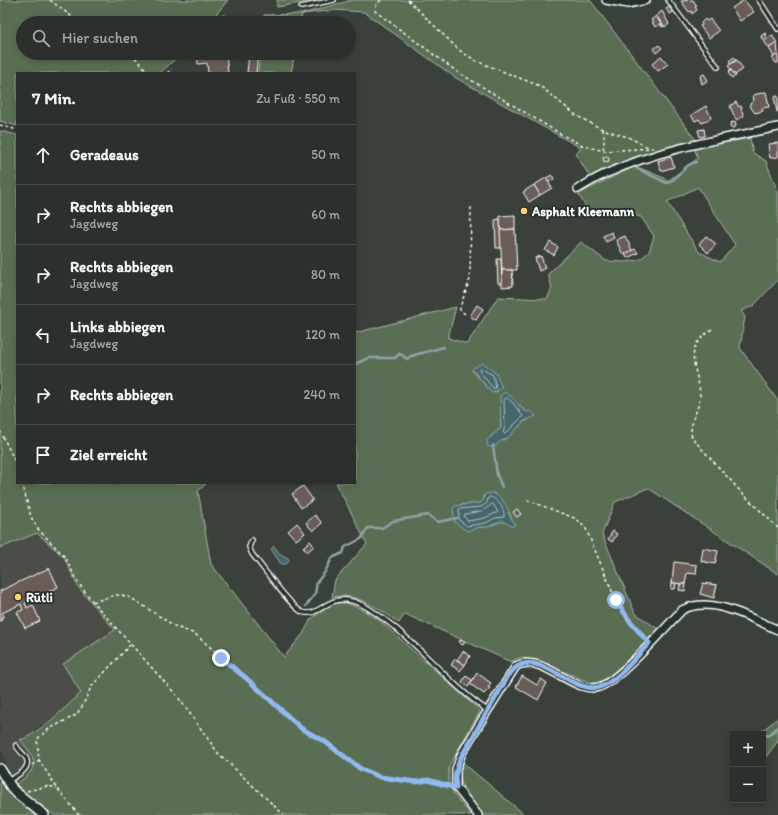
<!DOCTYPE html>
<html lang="de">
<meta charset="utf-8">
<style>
body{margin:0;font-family:Itim,sans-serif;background:#383c38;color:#f1f3f6}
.controls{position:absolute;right:12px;bottom:12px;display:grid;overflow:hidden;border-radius:0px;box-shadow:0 2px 6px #0003}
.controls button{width:36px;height:36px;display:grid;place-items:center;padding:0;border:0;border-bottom:1px solid #484b48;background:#2c302c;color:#f1f3f6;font:20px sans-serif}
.stop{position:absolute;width:12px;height:12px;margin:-9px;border:3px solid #90b9f0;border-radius:50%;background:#fff}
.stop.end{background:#90b9f0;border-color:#fff;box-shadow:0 1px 4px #0008}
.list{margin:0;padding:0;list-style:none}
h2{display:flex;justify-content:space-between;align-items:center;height:52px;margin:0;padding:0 16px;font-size:17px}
h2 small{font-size:13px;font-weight:400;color:#a6a9a9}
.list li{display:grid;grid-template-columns:26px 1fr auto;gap:12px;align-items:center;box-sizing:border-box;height:60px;padding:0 16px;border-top:1px solid #484b48}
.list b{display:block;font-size:15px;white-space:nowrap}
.list p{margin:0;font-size:13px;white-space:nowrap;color:#a6a9a9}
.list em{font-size:13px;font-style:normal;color:#a6a9a9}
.icon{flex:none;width:22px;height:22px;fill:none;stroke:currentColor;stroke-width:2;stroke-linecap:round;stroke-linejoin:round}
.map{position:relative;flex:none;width:778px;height:815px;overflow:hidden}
.search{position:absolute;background:#2c302c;box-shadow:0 2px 6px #0003;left:16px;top:16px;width:340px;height:44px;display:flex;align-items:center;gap:10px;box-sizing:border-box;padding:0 14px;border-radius:22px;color:#a6a9a9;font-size:15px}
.panel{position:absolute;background:#2c302c;box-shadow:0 2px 6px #0003;left:16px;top:72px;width:340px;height:412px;border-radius:0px}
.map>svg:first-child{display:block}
.built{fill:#4c4d47}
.green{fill:#5a6e52;stroke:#acb6a8;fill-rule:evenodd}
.water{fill:#44666a;stroke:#8fa3a6}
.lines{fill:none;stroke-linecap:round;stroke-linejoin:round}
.shore{stroke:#b4c2c3;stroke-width:1}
.stream{stroke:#8fa3a6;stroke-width:2.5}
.building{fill:#6a5d58;stroke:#fff}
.lane-casing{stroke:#fff;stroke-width:6}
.street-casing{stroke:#fff;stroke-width:10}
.secondary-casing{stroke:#fff;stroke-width:12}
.path{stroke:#fff;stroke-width:1.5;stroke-dasharray:3 3;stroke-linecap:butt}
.lane{stroke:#26332d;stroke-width:3.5}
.street{stroke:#26332d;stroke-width:7}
.secondary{stroke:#26332d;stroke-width:9}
.route{stroke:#90b9f0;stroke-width:5}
.poi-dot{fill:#ffd166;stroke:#26332d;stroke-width:1.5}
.labels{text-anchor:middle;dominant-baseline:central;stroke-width:4;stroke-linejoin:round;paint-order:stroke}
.poi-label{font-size:13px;font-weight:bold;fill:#fff;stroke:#26332d;text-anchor:start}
</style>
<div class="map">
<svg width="778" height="815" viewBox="0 0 778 815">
<rect width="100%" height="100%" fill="#3a403a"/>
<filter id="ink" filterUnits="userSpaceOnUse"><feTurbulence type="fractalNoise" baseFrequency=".025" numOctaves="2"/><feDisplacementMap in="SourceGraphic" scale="8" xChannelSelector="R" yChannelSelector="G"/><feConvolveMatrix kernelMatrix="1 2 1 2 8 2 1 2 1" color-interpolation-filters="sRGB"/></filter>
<g filter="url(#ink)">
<polygon class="built" points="37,533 64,557 78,587 115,630 63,664 81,693 48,721 21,740 33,756 33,768 29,776 16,784 10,773 0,746 0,548"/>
<g class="green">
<polygon points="0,0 228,0 209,23 23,23 23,53 182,53 160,73 17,73 17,126 0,121"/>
<polygon points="277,0 317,0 277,7"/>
<polygon points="352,0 590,0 696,140 628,160 590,177 576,154 581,148 456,78 364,12 334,10 302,14 300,23 263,23 264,15 302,14"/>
<polygon points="260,53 295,53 291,73 258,73"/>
<path d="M 0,131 L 17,135 L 17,483 L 207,483 L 198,491 L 211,564 L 284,657 L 303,634 L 311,619 L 334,603 L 346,603 L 357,607 L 378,619 L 480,711 L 449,766 L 449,784 L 455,796 L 471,815 L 54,815 L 27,795 L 16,784 C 40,769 37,759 20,740 C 37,735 67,706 81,693 L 63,664 L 115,630 L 78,587 L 64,557 L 37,533 L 0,548 Z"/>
<path d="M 750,138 L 753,153 L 766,161 L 778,192 L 778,280 L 753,306 L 741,311 L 745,317 L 740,348 L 778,401 L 778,574 L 648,488 L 615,502 L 602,534 L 635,613 L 658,629 L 609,679 L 600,684 L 589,682 L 547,665 L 521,657 L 511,662 L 405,614 L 399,623 C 380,609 356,592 332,597 L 335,580 L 367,544 L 336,483 L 355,483 L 355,333 L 456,307 L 448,338 L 467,344 L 498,297 L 547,299 L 552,288 L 548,274 L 581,242 L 606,261 L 624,262 L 639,260 L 649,252 L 654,236 L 641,217 L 611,210 L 588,210 L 578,194 L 635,166 L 669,180 L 698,158 L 694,148 ZM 698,187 L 735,245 L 720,262 L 699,252 L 667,202 ZM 472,370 L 498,391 L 492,393 ZM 520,405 L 526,412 L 527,421 L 524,421 L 509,437 L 497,443 L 490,437 L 501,428 L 501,413 ZM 493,493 C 505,501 511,513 513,526 L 502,521 L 487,527 L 480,527 L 467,530 L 455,522 L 454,513 L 460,505 L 480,503 L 484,501 L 483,496 Z"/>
<polygon points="778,718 778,741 765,758 763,756 763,734 754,734 763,730"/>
<path d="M 462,762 L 525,815 L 483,815 C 468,798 456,786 462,762 Z"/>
<polygon points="0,778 11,794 37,815 0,815"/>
</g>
<g class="water">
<polygon points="482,363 496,373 502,388 492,393 472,369"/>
<path d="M 505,392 C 516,399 518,407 526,412 C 531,411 533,412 536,416 L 524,421 L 509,437 L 498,443 L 495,447 L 488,447 L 487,440 L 501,428 L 500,396 Z"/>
<polygon points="493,493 502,499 509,511 508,513 515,524 513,527 502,521 487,527 479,527 467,531 455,522 453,509 455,506 480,503 483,501 485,494"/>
<polygon points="274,546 279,553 288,558 289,561 286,564 281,564 271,549"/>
</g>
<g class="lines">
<g class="shore">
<polygon points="480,368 493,375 496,388 493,388 479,371"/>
<polygon points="507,398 512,402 523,416 505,434 503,432 505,428 504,400"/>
<path d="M 491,497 C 499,501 505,509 504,517 L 495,518 L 486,523 L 467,526 L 459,520 L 459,509 L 481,507 L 487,503 L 488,498 Z"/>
<polygon points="493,504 498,512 485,518 468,521 464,517 465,514 482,511"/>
</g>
<g class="stream">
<path d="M 636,168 L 667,183 C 681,178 682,165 696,162"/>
<polyline points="355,364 369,358 395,358 399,354 402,355 407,359 411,356 444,347"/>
<polyline points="493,445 497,475 502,487"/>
<polyline points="306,606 315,594 317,582 325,572 332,558 343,553 345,547 361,539 368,528 382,528 393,521 428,515 438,522 457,518"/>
<polyline points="763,736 769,735 778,727"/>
</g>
</g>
<g class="building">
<polygon points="693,0 697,6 695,7 697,10 692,14 691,11 689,12 681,1"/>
<polygon points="744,0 754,12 740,21 732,8"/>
<polygon points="669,7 673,12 670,14 666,9"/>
<polygon points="662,11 669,24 665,27 656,16"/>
<polygon points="223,15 233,19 231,23 220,23"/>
<polygon points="656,16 661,24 664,26 662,27 660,24 655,27 651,20"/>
<polygon points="705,19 707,21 710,19 719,31 709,38 700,26 702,25 701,23"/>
<polygon points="765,33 767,35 762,39 761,36"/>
<polygon points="772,35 777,43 769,48 764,41"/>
<polygon points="777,43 778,54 774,57 769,48"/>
<polygon points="659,45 662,48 656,53 653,49"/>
<polygon points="197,53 226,53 228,73 208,73 207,63 198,64"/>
<polygon points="249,53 258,53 256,73 247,73"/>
<polygon points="778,54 778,63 776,63 772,58"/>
<polygon points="661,56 668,64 658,71 652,64"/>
<polygon points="734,57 736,60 731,64 729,61"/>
<polygon points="737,60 743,69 735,75 728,66"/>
<polygon points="731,70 736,76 732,78 728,73"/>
<polygon points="704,74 708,80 702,84 700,76"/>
<polygon points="766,92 769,107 762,108 763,111 755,113 749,105 754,100 753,95"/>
<polygon points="778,96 778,112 777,112 774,97"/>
<polygon points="736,102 739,107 741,106 742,108 741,109 744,116 736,120 730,106"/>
<polygon points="706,106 711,118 702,123 699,119 695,121 691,115"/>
<circle cx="733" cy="125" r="3"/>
<polygon points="704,129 705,136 700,137 698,130"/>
<polygon points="778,143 778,157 770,158 768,144"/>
<polygon points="608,156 609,161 604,162 603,157"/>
<polygon points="671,157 674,167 661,171 658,161"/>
<polygon points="552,175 554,179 549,182 546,178"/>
<polygon points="546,178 552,188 540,195 534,185"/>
<polygon points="534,185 540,195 529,202 523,192"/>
<polygon points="515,215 515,229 500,230 500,216"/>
<polygon points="500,219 501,248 496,248 495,220"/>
<polygon points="515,229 517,270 502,270 500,230"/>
<polygon points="612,232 614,238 606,242 603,236"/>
<polygon points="625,236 632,250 623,255 616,240"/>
<polygon points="706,236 716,244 708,253 699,244"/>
<polygon points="550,242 558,247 554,255 545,250"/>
<polygon points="635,249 638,253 627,258 625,254"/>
<polygon points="541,256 545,268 539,271 535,258"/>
<polygon points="497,259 501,259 502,283 498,283"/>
<polygon points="502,270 512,270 513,286 502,287"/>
<polygon points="477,305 483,309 476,320 470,316"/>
<polygon points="303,486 313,500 301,508 292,494"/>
<polygon points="517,509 521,514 517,517 513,512"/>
<polygon points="315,515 322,523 313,531 306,523"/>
<polygon points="297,523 305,533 296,540 288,531"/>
<polygon points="613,531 617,534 612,542 608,539"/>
<polygon points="310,541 314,546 307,552 303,547"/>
<polygon points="703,548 718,551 715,564 701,561"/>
<polygon points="674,562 697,565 696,574 687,573 685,584 672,583"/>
<polygon points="49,568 58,587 25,603 27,608 33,605 40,621 25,628 17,612 23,610 21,604 2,613 4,616 1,618 2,620 0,621 0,591"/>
<polygon points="672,583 676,583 675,589 671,589"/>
<polygon points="703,583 717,585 714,598 700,594"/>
<polygon points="680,584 686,584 685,591 679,590"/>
<polygon points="460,640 465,642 463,645 459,643"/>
<polygon points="463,651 470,656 465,665 457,660"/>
<polygon points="455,659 465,665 460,671 451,665"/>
<polygon points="477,673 491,683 488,687 490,688 484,694 470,684"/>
<polygon points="466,676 472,680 468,687 462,682"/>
<polygon points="522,676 537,685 541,679 547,683 538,700 516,687"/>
</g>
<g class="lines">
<defs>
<g id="lane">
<polyline points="668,0 718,67"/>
<polyline points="759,0 778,29"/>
<polyline points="301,7 334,0"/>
<path d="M 252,540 L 249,547 L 252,554 C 262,566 290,606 302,612 C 315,617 323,604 335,601 C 350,596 366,606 377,614 C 418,642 447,683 487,710"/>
<path d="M 8,781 C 16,776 32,769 26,758 C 23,753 18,750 16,745"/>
</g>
<g id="street">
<polyline points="606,0 628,4 646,0"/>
<path d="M 578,189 C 588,183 599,176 610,172 C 663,148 722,139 778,127"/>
<path d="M 478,815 L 456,787 L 456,769 L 462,753 L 480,723 L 516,666 C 542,652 574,695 599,687 C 618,682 666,627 682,610 C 713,595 750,618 778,630"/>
</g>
<polyline id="secondary" points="0,769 13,790 44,815"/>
</defs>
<use href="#lane" class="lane-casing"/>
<use href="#street" class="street-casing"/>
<use href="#secondary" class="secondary-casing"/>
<g class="path">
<polyline points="50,0 80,23"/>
<polyline points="381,0 377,4 375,11 456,71 564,136 584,146 604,151 653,148"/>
<polyline points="408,0 459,50 476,61 540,86 577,116 602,129 628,137 648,147"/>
<polyline points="131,53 149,73"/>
<polyline points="167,73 172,69"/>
<polyline points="0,125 17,130"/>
<path d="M 602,129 C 607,141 602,143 604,151"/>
<polyline points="465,314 460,310 460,307 470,279 471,206"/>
<path d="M 712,329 C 704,335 697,340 694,350 C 691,364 700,381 700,396 C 699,412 688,421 692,438 L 742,493 L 778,528"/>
<polyline points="0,431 17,465"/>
<polyline points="22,483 31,517 38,529 64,556 79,584 93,602 178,697 218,753 284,815"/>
<polyline points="527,500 577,519 586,529 616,600 629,620 645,639"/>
<polyline points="93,602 116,595 122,595 131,598 176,627 195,634 246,678 302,729 324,741 361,769 380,777 416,782 428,780 448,785"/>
<polyline points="32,765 39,760"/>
<polyline points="27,791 48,786 57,788"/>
<polyline points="79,815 57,788 39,760 37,739 49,729 76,715 83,705 91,687 130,645"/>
</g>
<use href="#lane" class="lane"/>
<use href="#street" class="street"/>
<use href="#secondary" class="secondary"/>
</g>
</g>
<g class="lines" filter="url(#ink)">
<path class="route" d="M 221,658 L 246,678 L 302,729 L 324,741 L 361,769 L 380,777 L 416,782 L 428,780 L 456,788 L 455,776 L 460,759 L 508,676 C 533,639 570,695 599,687 C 616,683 637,656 649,643 L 629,620 L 616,600"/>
</g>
<g class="poi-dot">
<circle cx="524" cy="211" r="4"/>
<circle cx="18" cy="597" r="4"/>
</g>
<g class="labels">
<g class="poi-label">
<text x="532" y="211">Asphalt Kleemann</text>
<text x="26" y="597">Rütli</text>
</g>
</g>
</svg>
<div class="controls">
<button>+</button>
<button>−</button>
</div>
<div class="stop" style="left:616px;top:600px"></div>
<div class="stop end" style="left:221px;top:658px"></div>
<div class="search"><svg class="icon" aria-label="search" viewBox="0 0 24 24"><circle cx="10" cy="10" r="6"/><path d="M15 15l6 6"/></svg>Hier suchen</div>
<section class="panel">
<h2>7 Min.<small>Zu Fuß · 550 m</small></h2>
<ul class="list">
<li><svg class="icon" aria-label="ahead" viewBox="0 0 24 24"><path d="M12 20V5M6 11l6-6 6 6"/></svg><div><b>Geradeaus</b></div><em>50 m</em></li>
<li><svg class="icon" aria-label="right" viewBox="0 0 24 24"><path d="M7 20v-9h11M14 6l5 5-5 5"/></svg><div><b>Rechts abbiegen</b><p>Jagdweg</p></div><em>60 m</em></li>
<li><svg class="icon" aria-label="right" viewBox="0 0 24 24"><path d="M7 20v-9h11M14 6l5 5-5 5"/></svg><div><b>Rechts abbiegen</b><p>Jagdweg</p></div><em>80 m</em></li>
<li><svg class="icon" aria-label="left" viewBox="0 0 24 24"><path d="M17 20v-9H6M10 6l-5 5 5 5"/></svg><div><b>Links abbiegen</b><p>Jagdweg</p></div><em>120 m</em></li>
<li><svg class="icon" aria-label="right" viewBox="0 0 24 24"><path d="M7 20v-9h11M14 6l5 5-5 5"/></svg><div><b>Rechts abbiegen</b></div><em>240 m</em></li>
<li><svg class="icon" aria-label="arrive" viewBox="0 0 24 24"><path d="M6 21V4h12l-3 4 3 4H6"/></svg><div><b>Ziel erreicht</b></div></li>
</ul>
</section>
</div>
